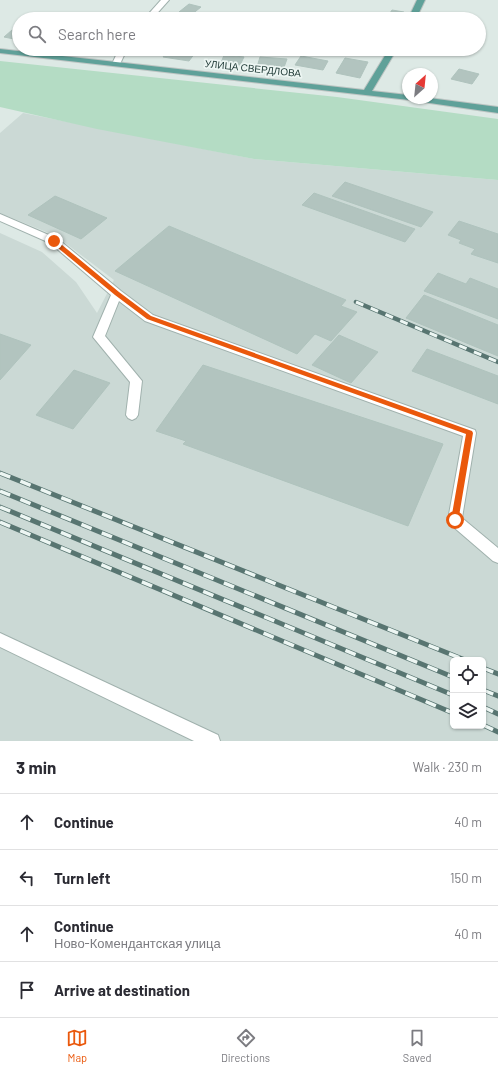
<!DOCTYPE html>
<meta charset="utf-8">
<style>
body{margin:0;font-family:Barlow,sans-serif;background:#f7f7f7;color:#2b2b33}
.controls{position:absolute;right:12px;bottom:12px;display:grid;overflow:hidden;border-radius:6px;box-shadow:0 1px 3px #0004}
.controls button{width:36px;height:36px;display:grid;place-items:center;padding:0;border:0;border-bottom:1px solid #e1e1e2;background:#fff;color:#2b2b33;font:20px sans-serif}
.compass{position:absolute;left:402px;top:68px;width:36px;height:36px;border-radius:50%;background:#fff;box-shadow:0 1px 3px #0004;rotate:27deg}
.stop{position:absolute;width:12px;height:12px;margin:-9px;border:3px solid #ea580c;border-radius:50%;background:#fff}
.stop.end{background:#ea580c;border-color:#fff;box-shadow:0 1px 4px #0008}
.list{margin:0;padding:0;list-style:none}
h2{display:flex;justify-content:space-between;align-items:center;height:52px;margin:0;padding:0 16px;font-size:17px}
h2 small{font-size:13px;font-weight:400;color:#7c7c81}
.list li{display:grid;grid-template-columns:26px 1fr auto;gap:12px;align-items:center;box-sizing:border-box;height:56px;padding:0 16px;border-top:1px solid #e1e1e2}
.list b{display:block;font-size:15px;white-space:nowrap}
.list p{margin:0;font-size:13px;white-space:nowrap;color:#7c7c81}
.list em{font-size:13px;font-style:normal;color:#7c7c81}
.icon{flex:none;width:22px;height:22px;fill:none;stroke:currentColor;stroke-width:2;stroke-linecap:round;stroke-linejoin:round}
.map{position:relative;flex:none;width:498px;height:741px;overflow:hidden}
.search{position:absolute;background:#fff;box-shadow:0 1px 3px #0004;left:12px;right:12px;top:12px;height:44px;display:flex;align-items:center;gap:10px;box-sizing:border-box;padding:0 14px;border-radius:22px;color:#7c7c81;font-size:15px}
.sheet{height:276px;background:#fff}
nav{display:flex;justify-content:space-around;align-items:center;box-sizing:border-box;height:56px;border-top:1px solid #e1e1e2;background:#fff;font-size:11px;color:#7c7c81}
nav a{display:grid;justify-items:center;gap:2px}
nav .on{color:#ea580c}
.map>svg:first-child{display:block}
.built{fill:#cbd9d5;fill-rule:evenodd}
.green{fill:#b4dcc4}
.building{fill:#b2c4bf;stroke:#afc3bd}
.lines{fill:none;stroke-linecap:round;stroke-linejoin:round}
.minor-casing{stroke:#a0b1ad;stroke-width:2}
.major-casing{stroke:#bcc4c2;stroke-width:2}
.minor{fill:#fff;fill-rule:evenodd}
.major{fill:#5fa199;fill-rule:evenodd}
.rail-far1-casing{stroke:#587571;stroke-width:4.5}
.rail-casing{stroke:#587571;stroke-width:5}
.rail-far1{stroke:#edf6f3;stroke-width:3;stroke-dasharray:8;stroke-linecap:butt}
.rail{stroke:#edf6f3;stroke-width:3.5;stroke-dasharray:11;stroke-linecap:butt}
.route{fill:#ea580c}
.labels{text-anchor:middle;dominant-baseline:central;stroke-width:3.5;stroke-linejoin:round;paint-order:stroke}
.far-street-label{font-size:10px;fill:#1e3935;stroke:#edf6f3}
</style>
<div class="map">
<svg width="498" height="741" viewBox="0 0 498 741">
<rect width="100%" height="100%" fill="#dde9e5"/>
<path class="built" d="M 23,113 L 254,159 L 498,180 L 498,741 L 0,741 L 0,233 L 42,252 L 76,282 L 97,313 L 114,280 L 56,236 L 0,213 L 0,133 ZM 453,660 L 483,660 L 483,726 L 453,726 Z"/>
<polygon class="green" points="0,61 337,97 498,119 498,180 254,159 97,129 0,107"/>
<g class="building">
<polygon points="189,4 201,7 191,15 179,12"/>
<polygon points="392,10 404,12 399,19 386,19"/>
<polygon points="87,13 99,14 95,19 81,19"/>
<polygon points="12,30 19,31 19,40 4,37"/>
<polygon points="89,49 108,49 105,53 87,51"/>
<polygon points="169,49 170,49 195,53 189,61 163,57"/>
<polygon points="412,49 428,49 425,53 412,50"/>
<polygon points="224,55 244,57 240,65 221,63"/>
<polygon points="301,56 328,61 323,70 295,65"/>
<polygon points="260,57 287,59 283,70 257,67"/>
<polygon points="345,58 368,62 360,78 336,73"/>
<polygon points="459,69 479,74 472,84 451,79"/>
<polygon points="345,182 433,212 421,227 332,196"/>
<polygon points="314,193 415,229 405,242 302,205"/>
<polygon points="55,196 107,218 81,239 28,215"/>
<polygon points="459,221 498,234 498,263 471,254 475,249 459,243 461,240 448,235"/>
<polygon points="169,226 346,300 341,306 357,312 331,341 315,334 297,354 115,271"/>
<polygon points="438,273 466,284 470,278 498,289 498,319 424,291"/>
<polygon points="424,295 498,325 498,356 406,318"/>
<polygon points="0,334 31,345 0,380"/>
<polygon points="339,335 378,352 351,383 312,365"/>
<polygon points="427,349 498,376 498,404 412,371"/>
<polygon points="203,365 443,444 408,526 183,444 186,441 156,431"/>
<polygon points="74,370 110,383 73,429 36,415"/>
</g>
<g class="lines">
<defs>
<g id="minor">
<polygon points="161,0 169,0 152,19 144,19"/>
<polygon points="119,49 127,49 119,66 113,66 112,64"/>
<polygon points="0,214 58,239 121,291 153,315 475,430 476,433 462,518 498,548 498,563 493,561 450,524 448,520 463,436 145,321 119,301 105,336 142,381 138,415 136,418 132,420 128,418 126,415 130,382 93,337 111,295 50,243 0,221"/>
<polygon points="0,633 218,735 220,741 194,741 0,647"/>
</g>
<g id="major">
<polygon points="417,0 425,0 416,19 408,19"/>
<polygon points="0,49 364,90 389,49 397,49 372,91 408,95 408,98 429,98 498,107 498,113 409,100 0,53"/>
</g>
</defs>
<use href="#minor" class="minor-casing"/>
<use href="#major" class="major-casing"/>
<use href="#minor" class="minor"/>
<use href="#major" class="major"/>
<defs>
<polyline id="rail-far1" points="356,302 498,362"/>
<g id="rail">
<polyline points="0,473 465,660"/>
<polyline points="0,491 453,677"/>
<polyline points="0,507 453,695"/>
<polyline points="0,522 453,713"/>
<polyline points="483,668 498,674"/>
<polyline points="483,690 498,696"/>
<polyline points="483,707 498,714"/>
<polyline points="483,725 498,732"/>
</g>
</defs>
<use href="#rail-far1" class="rail-far1-casing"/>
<use href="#rail" class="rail-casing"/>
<use href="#rail-far1" class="rail-far1"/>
<use href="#rail" class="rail"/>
</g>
<polygon class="route" points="52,240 56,240 119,292 151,316 472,431 473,433 458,522 455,523 451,520 466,434 147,319 115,295 52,243"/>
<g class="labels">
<g class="far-street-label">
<text transform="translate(253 68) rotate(6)">УЛИЦА СВЕРДЛОВА</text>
</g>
</g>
</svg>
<div class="controls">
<button><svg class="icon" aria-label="locate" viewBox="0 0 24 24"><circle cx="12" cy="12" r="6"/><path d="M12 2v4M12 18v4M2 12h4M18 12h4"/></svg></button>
<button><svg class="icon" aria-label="layers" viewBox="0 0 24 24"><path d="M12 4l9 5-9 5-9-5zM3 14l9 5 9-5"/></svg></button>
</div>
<svg class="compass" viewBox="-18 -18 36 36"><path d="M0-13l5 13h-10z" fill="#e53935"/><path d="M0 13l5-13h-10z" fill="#7c7c81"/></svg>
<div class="stop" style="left:455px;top:520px"></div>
<div class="stop end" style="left:54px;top:241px"></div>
<div class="search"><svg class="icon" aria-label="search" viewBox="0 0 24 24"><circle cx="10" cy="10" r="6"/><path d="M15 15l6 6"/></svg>Search here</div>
</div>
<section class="sheet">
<h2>3 min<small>Walk · 230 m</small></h2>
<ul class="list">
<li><svg class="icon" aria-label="ahead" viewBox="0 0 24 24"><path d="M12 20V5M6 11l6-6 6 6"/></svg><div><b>Continue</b></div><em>40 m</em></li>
<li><svg class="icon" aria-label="left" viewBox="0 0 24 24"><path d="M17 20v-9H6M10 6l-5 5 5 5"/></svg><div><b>Turn left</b></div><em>150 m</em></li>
<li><svg class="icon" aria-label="ahead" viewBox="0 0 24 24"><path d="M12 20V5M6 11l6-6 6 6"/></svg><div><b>Continue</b><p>Ново-Комендантская улица</p></div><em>40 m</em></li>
<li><svg class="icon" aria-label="arrive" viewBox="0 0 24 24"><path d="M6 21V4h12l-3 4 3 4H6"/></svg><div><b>Arrive at destination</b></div></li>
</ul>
</section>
<nav>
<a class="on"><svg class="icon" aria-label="map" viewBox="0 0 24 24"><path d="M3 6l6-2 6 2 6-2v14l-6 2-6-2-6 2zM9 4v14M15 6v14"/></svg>Map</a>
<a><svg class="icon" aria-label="directions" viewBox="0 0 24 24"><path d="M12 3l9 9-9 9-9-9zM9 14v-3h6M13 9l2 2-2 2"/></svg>Directions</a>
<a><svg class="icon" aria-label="saved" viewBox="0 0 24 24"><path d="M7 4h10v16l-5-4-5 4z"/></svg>Saved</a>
</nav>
